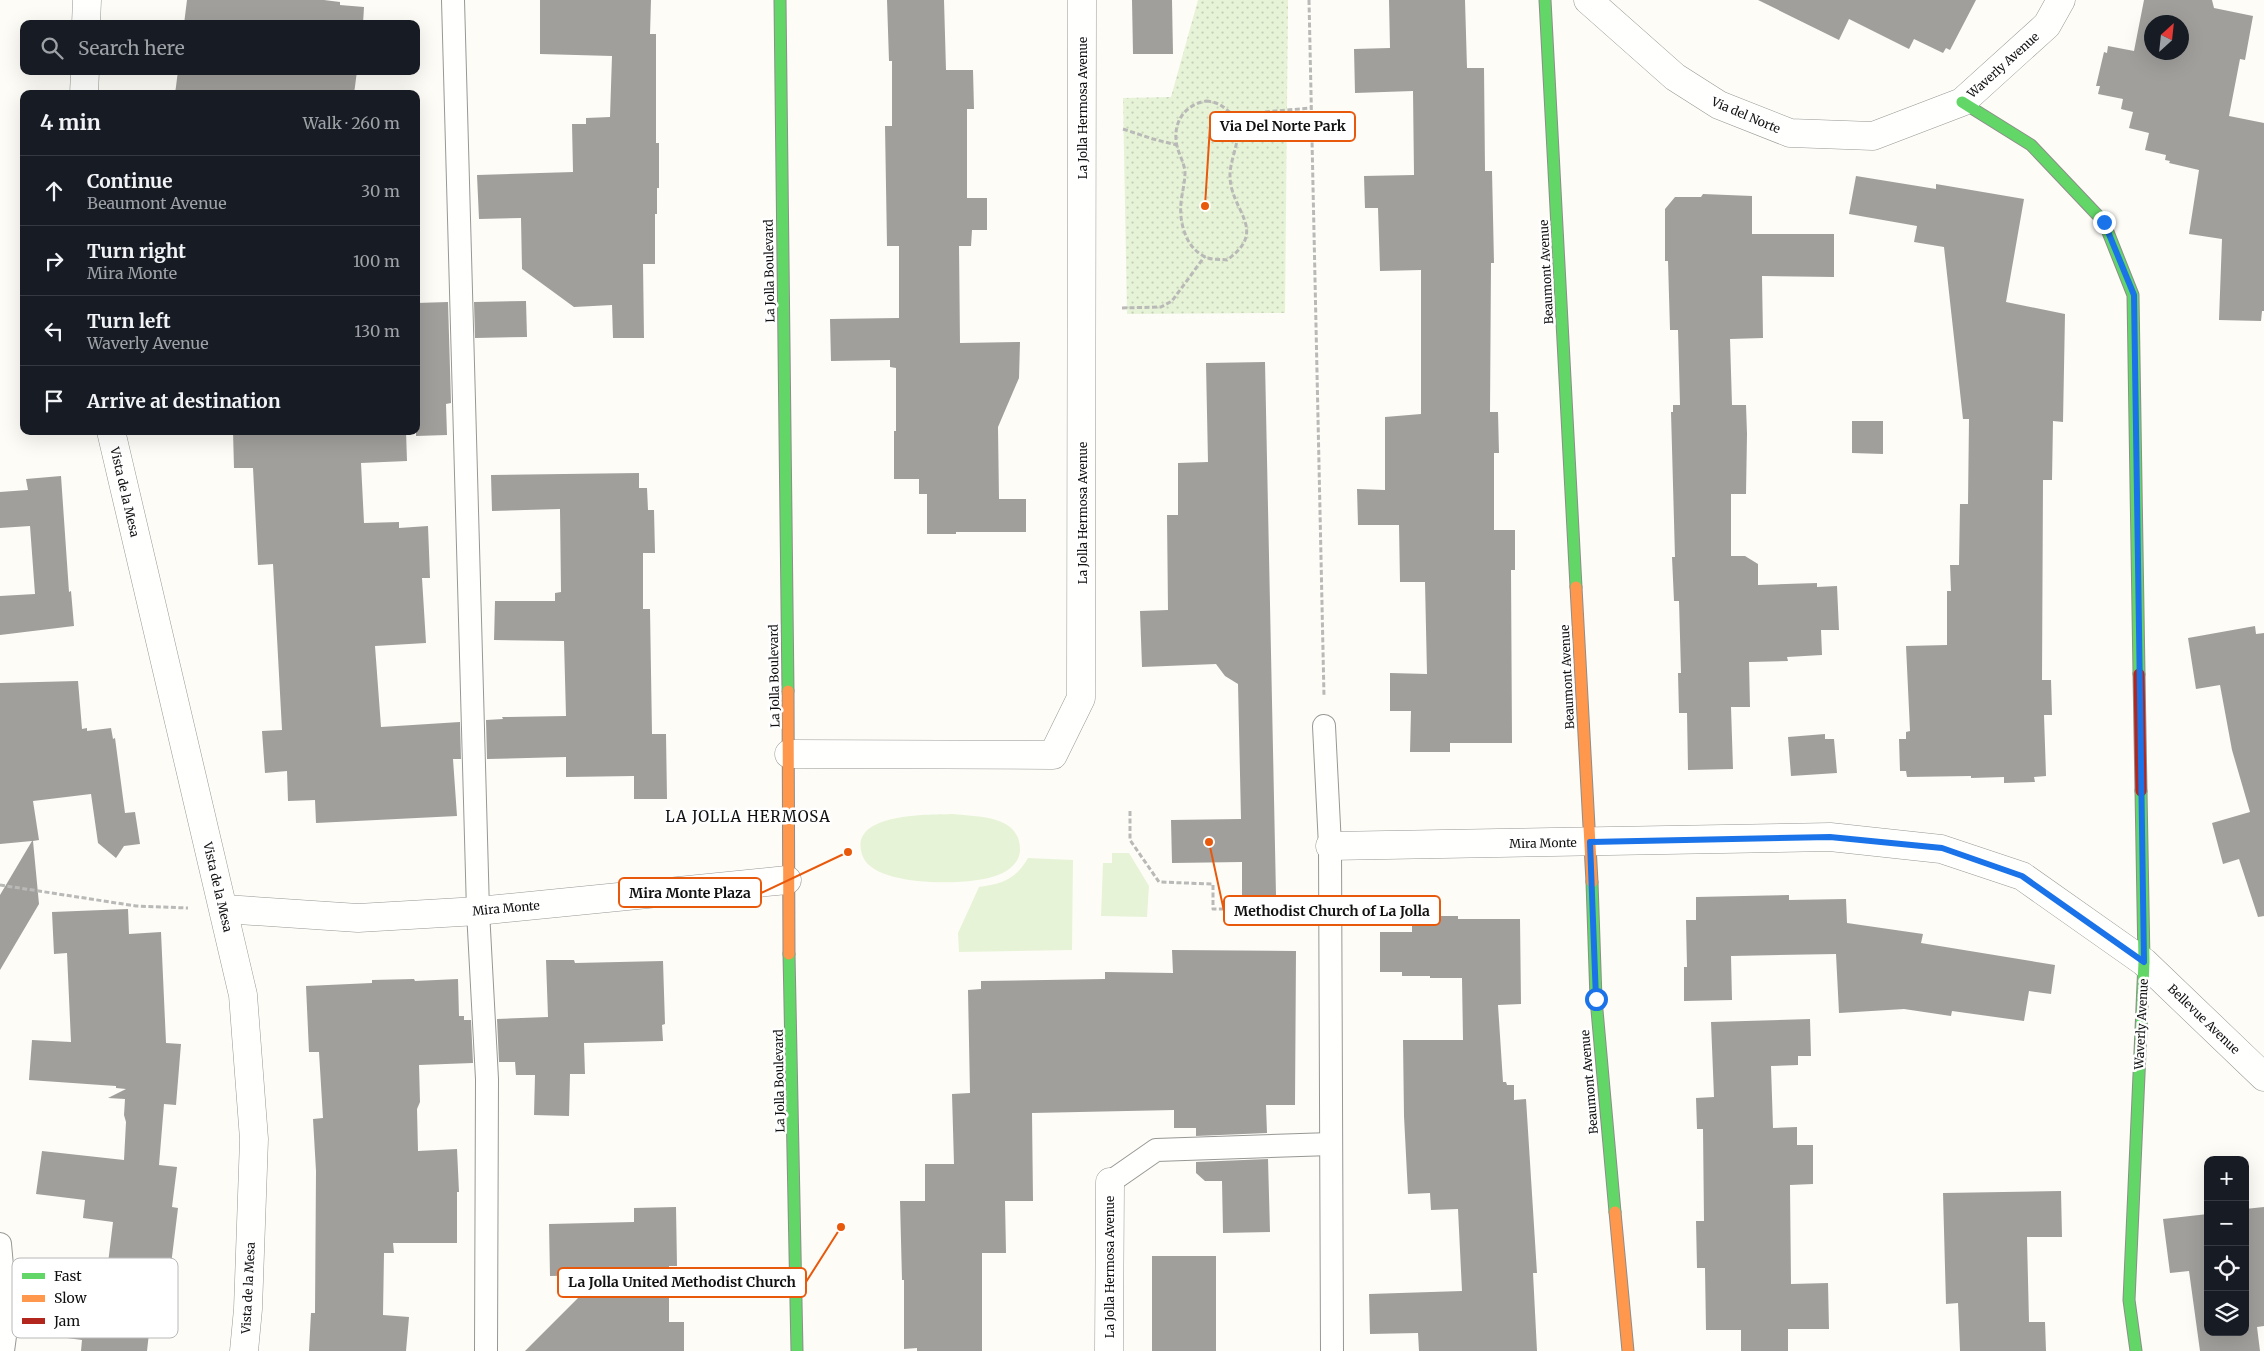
<!DOCTYPE html>
<meta charset="utf-8">
<style>
body{margin:0;font-family:Merriweather,serif;background:#242831;color:#f1f3f6}
.controls{position:absolute;right:15px;bottom:15px;display:grid;overflow:hidden;border-radius:10px;box-shadow:0 5px 20px #0002}
.controls button{width:45px;height:45px;display:grid;place-items:center;padding:0;border:0;border-bottom:1px solid #363941;background:#171b24;color:#f1f3f6;font:25px sans-serif}
.compass{position:absolute;left:2144px;top:15px;width:45px;height:45px;border-radius:50%;background:#171b24;box-shadow:0 5px 20px #0002;rotate:27deg}
.stop{position:absolute;width:15px;height:15px;margin:-11px;border:4px solid #1a73e8;border-radius:50%;background:#fff}
.stop.end{background:#1a73e8;border-color:#fff;box-shadow:0 1px 5px #0008}
.list{margin:0;padding:0;list-style:none}
h2{display:flex;justify-content:space-between;align-items:center;height:65px;margin:0;padding:0 20px;font-size:21px}
h2 small{font-size:16px;font-weight:400;color:#9ea1a6}
.list li{display:grid;grid-template-columns:32px 1fr auto;gap:15px;align-items:center;box-sizing:border-box;height:70px;padding:0 20px;border-top:1px solid #363941}
.list b{display:block;font-size:19px;white-space:nowrap}
.list p{margin:0;font-size:16px;white-space:nowrap;color:#9ea1a6}
.list em{font-size:16px;font-style:normal;color:#9ea1a6}
.icon{flex:none;width:28px;height:28px;fill:none;stroke:currentColor;stroke-width:2;stroke-linecap:round;stroke-linejoin:round}
.map{position:relative;flex:none;width:2264px;height:1351px;overflow:hidden}
.search{position:absolute;background:#171b24;box-shadow:0 5px 20px #0002;left:20px;top:20px;width:400px;height:55px;display:flex;align-items:center;gap:12px;box-sizing:border-box;padding:0 18px;border-radius:10px;color:#9ea1a6;font-size:19px}
.panel{position:absolute;background:#171b24;box-shadow:0 5px 20px #0002;left:20px;top:90px;width:400px;height:345px;border-radius:10px}
.map>svg:first-child{display:block}
.grass{fill:#e7f3d7}
.park{fill:url(#park-dots)}
.building{fill:#a19f9c;fill-rule:evenodd}
.lines{fill:none;stroke-linecap:round;stroke-linejoin:round}
.lane-casing{stroke:#979795;stroke-width:24}
.street-casing{stroke:#979795;stroke-width:29}
.fast-casing{stroke:#8e8d8b;stroke-width:13}
.slow-casing{stroke:#8e8d8b;stroke-width:13}
.jam-casing{stroke:#8e8d8b;stroke-width:13}
.path{stroke:#b9b9b8;stroke-width:3;stroke-dasharray:5 2.5;stroke-linecap:butt}
.lane{stroke:#fffffe;stroke-width:22}
.street{stroke:#fffffe;stroke-width:28}
.fast{stroke:#63d668;stroke-width:11}
.slow{stroke:#ff974d;stroke-width:11}
.jam{stroke:#b3261e;stroke-width:11}
.route{stroke:#1a73e8;stroke-width:6}
.labels{text-anchor:middle;dominant-baseline:central;stroke-width:5;stroke-linejoin:round;paint-order:stroke}
.street-label{font-size:12px;fill:#111;stroke:#fff}
.quarter-label{font-size:15px;letter-spacing:1px;fill:#111;stroke:#fff}
.key{fill:#fff;stroke:#b8b8b8;stroke-width:1}
.key-label{font-size:14px;fill:#111}
.leader{fill:none;stroke:#e8590c;stroke-width:2}
.callout-dot{fill:#e8590c;stroke:#fff;stroke-width:2}
.callout{fill:#fff;stroke:#e8590c;stroke-width:2}
.callout-label{font-size:14px;text-anchor:middle;font-weight:bold;fill:#111}
</style>
<div class="map">
<svg width="2264" height="1351" viewBox="0 0 2264 1351">
<defs>
<pattern id="park-dots" width="8" height="8" patternUnits="userSpaceOnUse" patternTransform="scale(1.25)"><rect width="8" height="8" fill="#e7f3d7"/><path d="M2 2h.1M6 6h.1" fill="none" stroke="#c5cfb8" stroke-width="1.8" stroke-linecap="round"/></pattern>
</defs>
<rect width="100%" height="100%" fill="#fdfcf7"/>
<g class="grass">
<path d="M 953,814 C 979,817 1021,815 1020,851 C 1019,863 1009,871 998,875 C 973,886 876,888 863,857 C 845,812 929,815 953,814 Z"/>
<polygon points="1112,853 1129,853 1149,886 1147,917 1101,916 1103,863 1112,863"/>
<path d="M 1028,858 L 1073,860 L 1072,950 L 959,952 L 958,933 L 979,887 C 1002,884 1016,879 1028,858 Z"/>
</g>
<polygon class="park" points="1198,0 1288,0 1285,313 1127,314 1123,98 1171,97"/>
<g class="building">
<polygon points="187,0 324,0 340,2 340,5 364,7 363,24 184,24"/>
<polygon points="540,0 651,0 650,34 656,34 656,143 659,143 659,188 657,188 657,214 655,214 655,264 643,264 644,338 613,338 612,305 574,307 522,269 521,218 479,219 477,175 573,172 572,124 586,124 586,118 610,117 612,56 540,54"/>
<polygon points="887,0 944,0 946,70 973,70 974,109 967,109 967,198 987,198 987,230 972,230 971,246 959,246 960,343 1020,342 1019,378 998,427 999,499 1026,499 1026,532 956,532 956,534 927,534 927,494 919,494 919,479 894,479 894,431 896,431 896,368 890,367 890,360 831,361 830,319 899,318 899,246 887,246 885,126 892,126 892,61 889,61"/>
<polygon points="1132,0 1172,0 1173,54 1133,54"/>
<polygon points="1389,0 1465,0 1467,68 1484,68 1485,171 1492,171 1494,263 1491,263 1490,412 1498,412 1499,453 1494,453 1494,530 1515,530 1515,570 1511,570 1512,743 1450,743 1450,752 1410,752 1411,711 1390,711 1390,673 1427,674 1425,582 1400,582 1399,525 1358,525 1357,489 1385,490 1385,417 1421,414 1421,270 1380,271 1378,208 1365,208 1364,176 1414,175 1413,91 1355,93 1354,49 1390,48"/>
<polygon points="1758,0 1976,0 1950,50 1946,48 1943,53 1914,39 1909,49 1849,19 1839,40"/>
<path d="M 2144,0 L 2212,0 L 2214,8 L 2253,16 L 2245,60 L 2240,59 L 2229,116 L 2264,123 L 2264,311 L 2262,311 L 2261,321 L 2219,320 L 2222,239 L 2189,234 L 2199,170 L 2169,163 L 2170,161 L 2165,160 L 2166,155 L 2145,150 L 2149,133 L 2129,128 L 2133,112 L 2121,109 L 2123,99 L 2098,94 L 2100,86 L 2096,86 L 2104,52 L 2107,53 L 2108,46 L 2134,51 ZM 2152,22 L 2182,22 L 2182,52 L 2152,52 Z"/>
<polygon points="178,71 357,71 354,94 175,94"/>
<polygon points="1856,176 1936,189 1936,184 2024,199 2006,302 2065,314 2063,422 2053,421 2052,480 2043,480 2042,680 2051,680 2052,715 2044,715 2046,776 2034,777 2035,782 2004,783 2004,777 1971,778 1971,776 1907,777 1906,771 1900,771 1899,739 1906,739 1906,732 1910,731 1906,646 1947,645 1947,591 1951,591 1950,565 1959,565 1960,504 1968,504 1969,419 1963,419 1944,247 1914,242 1917,226 1849,214"/>
<polygon points="1703,194 1752,196 1752,234 1834,234 1834,277 1762,276 1763,338 1730,339 1732,405 1746,405 1747,434 1746,494 1731,494 1731,556 1745,556 1758,564 1758,585 1817,583 1817,587 1837,586 1839,630 1821,630 1822,655 1787,657 1788,661 1749,662 1750,707 1731,707 1733,769 1688,770 1687,713 1679,713 1678,673 1681,673 1679,601 1674,601 1672,557 1675,557 1671,412 1673,412 1673,405 1680,405 1678,330 1670,330 1668,261 1665,261 1665,209 1675,197 1701,197"/>
<polygon points="526,301 527,337 475,338 474,302"/>
<polygon points="448,302 451,403 446,404 447,435 416,436 416,303"/>
<polygon points="1265,362 1276,895 1242,895 1242,862 1172,863 1171,820 1241,819 1238,684 1225,676 1216,664 1142,667 1140,611 1168,610 1167,515 1178,515 1178,463 1208,462 1206,363"/>
<polygon points="1852,421 1883,421 1883,454 1852,453"/>
<polygon points="233,431 406,431 407,461 361,463 364,523 399,522 399,528 428,526 430,578 422,578 426,643 375,646 381,727 460,722 461,759 453,759 457,816 316,823 315,800 288,801 287,771 265,773 262,731 282,730 273,564 258,565 253,468 234,468"/>
<polygon points="639,473 639,488 647,488 648,510 654,510 655,553 643,553 643,609 650,609 652,734 666,734 667,799 634,799 634,776 566,777 566,757 487,759 486,720 503,719 502,717 566,716 564,641 494,640 495,601 555,601 555,593 561,592 560,509 492,511 491,475"/>
<polygon points="61,476 69,592 71,591 74,626 0,635 0,596 35,594 30,526 0,528 0,492 28,490 26,479"/>
<polygon points="2255,626 2256,634 2264,633 2264,916 2258,917 2239,859 2223,864 2212,823 2250,812 2232,750 2220,685 2196,689 2188,638"/>
<polygon points="78,681 82,729 87,728 87,731 111,728 113,739 115,738 125,813 135,812 140,844 124,846 116,858 98,843 91,794 33,801 39,840 33,841 39,904 0,970 0,895 32,841 0,844 0,683"/>
<polygon points="1825,734 1825,739 1834,739 1837,773 1791,776 1788,737"/>
<polygon points="1789,895 1789,900 1846,899 1847,923 1923,934 1921,943 2055,965 2051,994 2029,991 2024,1021 1952,1011 1951,1016 1904,1009 1839,1013 1836,954 1731,956 1732,1000 1684,1001 1684,967 1687,967 1686,920 1696,920 1696,897"/>
<polygon points="128,909 129,934 161,932 166,1043 181,1044 176,1105 164,1104 159,1165 177,1167 172,1207 178,1208 170,1273 156,1271 147,1351 81,1351 82,1340 67,1338 70,1311 52,1310 56,1277 106,1280 113,1222 83,1218 85,1200 36,1194 42,1151 124,1160 126,1122 124,1115 125,1099 108,1098 126,1089 116,1088 116,1086 29,1080 32,1040 71,1042 67,953 54,954 52,912"/>
<polygon points="1412,916 1458,916 1458,919 1520,919 1521,1004 1498,1005 1503,1082 1506,1082 1507,1085 1514,1085 1514,1100 1526,1099 1537,1273 1533,1273 1537,1351 1419,1351 1418,1333 1370,1334 1369,1294 1462,1291 1458,1209 1431,1210 1430,1193 1408,1194 1404,1116 1403,1040 1463,1040 1462,978 1430,978 1430,976 1402,976 1402,972 1380,972 1380,932 1412,932"/>
<polygon points="1172,950 1296,951 1295,1105 1266,1105 1267,1133 1196,1136 1196,1128 1174,1128 1174,1110 1032,1113 1033,1201 1005,1201 1006,1253 982,1253 982,1351 917,1351 917,1348 904,1349 904,1280 902,1280 900,1201 925,1201 925,1164 954,1164 952,1094 970,1093 968,990 981,989 981,981 1105,979 1105,972 1173,973"/>
<polygon points="546,960 574,960 575,963 663,961 665,1024 662,1025 663,1041 584,1043 585,1074 570,1074 569,1116 534,1115 535,1075 516,1075 515,1062 499,1062 497,1019 548,1017"/>
<polygon points="414,979 415,981 458,979 459,1016 464,1016 464,1020 471,1020 473,1063 419,1065 420,1102 417,1109 418,1151 457,1149 459,1192 457,1192 457,1243 393,1243 394,1253 384,1253 383,1315 409,1317 406,1351 309,1351 311,1313 315,1313 316,1171 313,1119 323,1118 319,1052 309,1052 306,986 372,983 372,980"/>
<polygon points="1810,1019 1811,1056 1798,1056 1798,1065 1771,1066 1773,1128 1797,1127 1797,1145 1813,1145 1813,1184 1790,1185 1791,1284 1828,1283 1829,1329 1788,1329 1788,1351 1741,1351 1741,1330 1706,1330 1705,1268 1697,1268 1696,1221 1704,1221 1703,1129 1697,1129 1696,1098 1714,1097 1711,1022"/>
<polygon points="1268,1159 1270,1232 1223,1233 1222,1181 1205,1181 1196,1173 1196,1162"/>
<polygon points="2061,1191 2062,1237 2027,1237 2029,1322 2045,1322 2046,1351 1960,1351 1958,1303 1946,1304 1943,1193"/>
<polygon points="676,1207 677,1266 669,1266 669,1322 684,1322 684,1351 525,1351 601,1275 550,1276 549,1224 634,1222 634,1208"/>
<polygon points="2264,1207 2264,1326 2257,1327 2260,1351 2200,1351 2189,1271 2170,1273 2163,1219 2208,1214 2208,1332 2245,1332 2245,1209"/>
<rect x="1152" y="1256" width="64" height="95"/>
</g>
<g class="lines">
<defs>
<g id="lane">
<polyline points="453,0 478,911 487,1079 486,1351"/>
<polyline points="1324,726 1330,846 1332,1351"/>
<polyline points="1110,1182 1156,1150 1331,1144"/>
<polyline points="0,1244 7,1321 3,1351"/>
</g>
<g id="street">
<polyline points="1588,0 1675,77 1719,105 1790,133 1873,136 1962,102 2047,25 2061,0"/>
<polyline points="86,24 87,0"/>
<polyline points="84,94 85,71"/>
<polyline points="111,431 243,995 254,1139 248,1309 244,1351"/>
<polyline points="789,754 1053,755 1081,698 1082,0"/>
<polyline points="1330,846 1830,837 1941,849 2022,876 2144,962 2264,1077"/>
<polyline points="224,909 358,918 478,911 787,880"/>
<polyline points="1109,1351 1110,1182"/>
</g>
<g id="fast">
<polyline points="780,0 788,691"/>
<polyline points="1545,0 1576,587"/>
<polyline points="1962,102 2031,145 2104,222 2133,295 2139,674"/>
<polyline points="1592,882 1596,999 1615,1212"/>
<polyline points="789,954 797,1351"/>
<polyline points="2136,1351 2129,1300 2144,962 2141,791"/>
</g>
<g id="slow">
<polyline points="1576,587 1592,882"/>
<polyline points="788,691 789,954"/>
<polyline points="1615,1212 1628,1351"/>
</g>
<polyline id="jam" points="2139,674 2141,791"/>
</defs>
<use href="#lane" class="lane-casing"/>
<use href="#street" class="street-casing"/>
<use href="#fast" class="fast-casing"/>
<use href="#slow" class="slow-casing"/>
<use href="#jam" class="jam-casing"/>
<g class="path">
<polyline points="1309,0 1324,697"/>
<path d="M 1206,101 C 1216,102 1220,104 1227,110 C 1249,126 1231,152 1230,174 C 1229,211 1270,229 1227,260 C 1222,259 1213,260 1208,258 C 1186,250 1179,223 1181,203 C 1182,192 1185,183 1185,172 C 1184,162 1179,155 1177,146 C 1172,123 1184,105 1206,101 Z"/>
<polyline points="1238,125 1264,112 1311,108"/>
<polyline points="1123,129 1153,139 1177,145"/>
<polyline points="1122,308 1161,307 1172,301 1205,256"/>
<polyline points="1130,811 1130,840 1159,882 1213,884 1213,909 1298,909"/>
<polyline points="0,885 136,906 188,908"/>
</g>
<use href="#lane" class="lane"/>
<use href="#street" class="street"/>
<use href="#fast" class="fast"/>
<use href="#slow" class="slow"/>
<use href="#jam" class="jam"/>
</g>
<g class="lines">
<polyline class="route" points="1596,999 1590,842 1830,837 1942,848 2022,876 2144,962 2134,295 2104,222"/>
</g>
<g class="labels">
<g class="street-label">
<text transform="translate(2003 65) rotate(-42)">Waverly Avenue</text>
<text transform="translate(1082 108) rotate(-90)">La Jolla Hermosa Avenue</text>
<text transform="translate(1746 115) rotate(23)">Via del Norte</text>
<text transform="translate(769 271) rotate(-91)">La Jolla Boulevard</text>
<text transform="translate(1546 272) rotate(-93)">Beaumont Avenue</text>
<text transform="translate(125 492) rotate(77)">Vista de la Mesa</text>
<text transform="translate(1082 513) rotate(-90)">La Jolla Hermosa Avenue</text>
<text transform="translate(774 676) rotate(-91)">La Jolla Boulevard</text>
<text transform="translate(1567 677) rotate(-93)">Beaumont Avenue</text>
<text transform="translate(1543 843) rotate(-1)">Mira Monte</text>
<text transform="translate(218 887) rotate(77)">Vista de la Mesa</text>
<text transform="translate(506 908) rotate(-5)">Mira Monte</text>
<text transform="translate(2204 1019) rotate(44)">Bellevue Avenue</text>
<text transform="translate(2141 1024) rotate(-87)">Waverly Avenue</text>
<text transform="translate(779 1081) rotate(-91)">La Jolla Boulevard</text>
<text transform="translate(1589 1082) rotate(-95)">Beaumont Avenue</text>
<text transform="translate(1109 1267) rotate(-90)">La Jolla Hermosa Avenue</text>
<text transform="translate(248 1288) rotate(-87)">Vista de la Mesa</text>
</g>
<g class="quarter-label">
<text x="748" y="816">LA JOLLA HERMOSA</text>
</g>
</g>
<rect x="12" y="1258" width="166" height="80" rx="8" class="key"/>
<rect x="22" y="1273" width="23" height="6" fill="#63d668"/>
<rect x="22" y="1295" width="23" height="7" fill="#ff974d"/>
<rect x="22" y="1318" width="23" height="6" fill="#b3261e"/>
<g class="key-label">
<text x="54" y="1281">Fast</text>
<text x="54" y="1303">Slow</text>
<text x="54" y="1326">Jam</text>
</g>
<path class="leader" d="M1205 206L1210 126M848 852L761 893M1209 842L1224 911M841 1227L806 1282"/>
<g class="callout-dot">
<circle cx="1205" cy="206" r="5"/>
<circle cx="848" cy="852" r="5"/>
<circle cx="1209" cy="842" r="5"/>
<circle cx="841" cy="1227" r="5"/>
</g>
<g class="callout">
<rect x="1210" y="112" width="145" height="29" rx="5"/>
<rect x="619" y="878" width="142" height="29" rx="5"/>
<rect x="1224" y="896" width="216" height="29" rx="5"/>
<rect x="558" y="1268" width="248" height="29" rx="5"/>
</g>
<g class="callout-label">
<text x="1283" y="131">Via Del Norte Park</text>
<text x="690" y="898">Mira Monte Plaza</text>
<text x="1332" y="916">Methodist Church of La Jolla</text>
<text x="682" y="1287">La Jolla United Methodist Church</text>
</g>
</svg>
<div class="controls">
<button>+</button>
<button>−</button>
<button><svg class="icon" aria-label="locate" viewBox="0 0 24 24"><circle cx="12" cy="12" r="6"/><path d="M12 2v4M12 18v4M2 12h4M18 12h4"/></svg></button>
<button><svg class="icon" aria-label="layers" viewBox="0 0 24 24"><path d="M12 4l9 5-9 5-9-5zM3 14l9 5 9-5"/></svg></button>
</div>
<svg class="compass" viewBox="-18 -18 36 36"><path d="M0-13l5 13h-10z" fill="#e53935"/><path d="M0 13l5-13h-10z" fill="#9ea1a6"/></svg>
<div class="stop" style="left:1596px;top:999px"></div>
<div class="stop end" style="left:2104px;top:222px"></div>
<div class="search"><svg class="icon" aria-label="search" viewBox="0 0 24 24"><circle cx="10" cy="10" r="6"/><path d="M15 15l6 6"/></svg>Search here</div>
<section class="panel">
<h2>4 min<small>Walk · 260 m</small></h2>
<ul class="list">
<li><svg class="icon" aria-label="ahead" viewBox="0 0 24 24"><path d="M12 20V5M6 11l6-6 6 6"/></svg><div><b>Continue</b><p>Beaumont Avenue</p></div><em>30 m</em></li>
<li><svg class="icon" aria-label="right" viewBox="0 0 24 24"><path d="M7 20v-9h11M14 6l5 5-5 5"/></svg><div><b>Turn right</b><p>Mira Monte</p></div><em>100 m</em></li>
<li><svg class="icon" aria-label="left" viewBox="0 0 24 24"><path d="M17 20v-9H6M10 6l-5 5 5 5"/></svg><div><b>Turn left</b><p>Waverly Avenue</p></div><em>130 m</em></li>
<li><svg class="icon" aria-label="arrive" viewBox="0 0 24 24"><path d="M6 21V4h12l-3 4 3 4H6"/></svg><div><b>Arrive at destination</b></div></li>
</ul>
</section>
</div>
